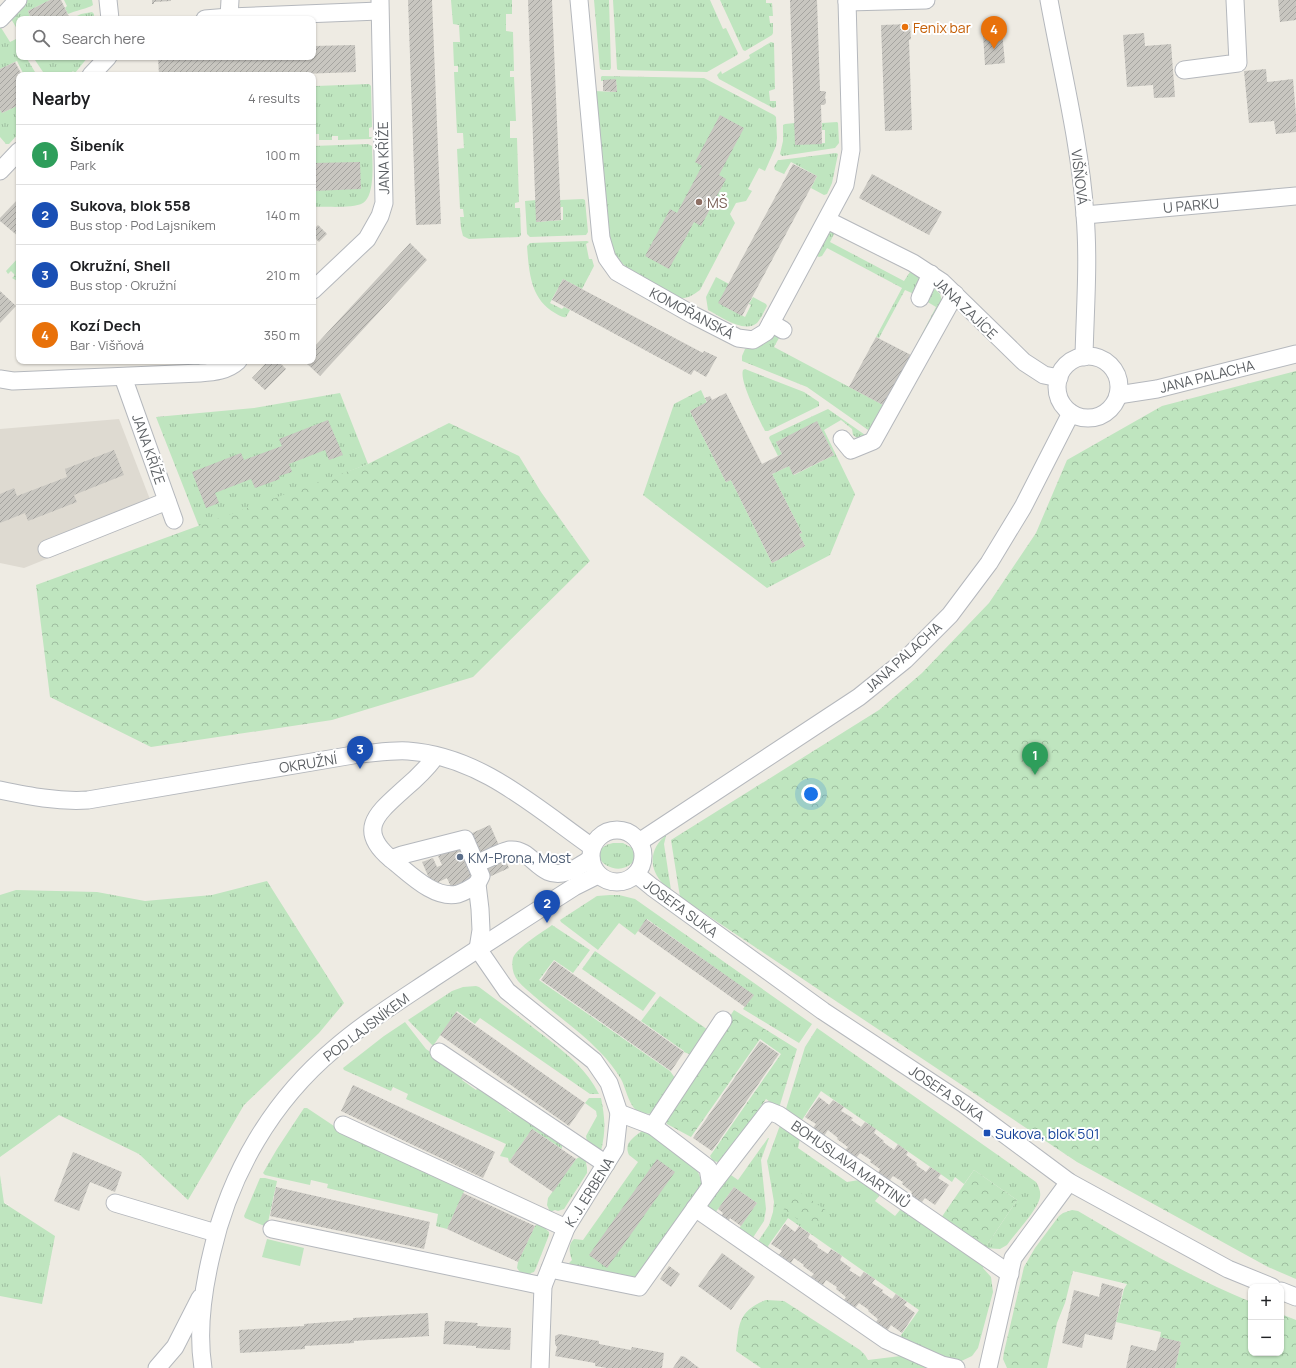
<!DOCTYPE html>
<meta charset="utf-8">
<style>
body{margin:0;font-family:Manrope,sans-serif;background:#f6f6f6;color:#202124}
.controls{position:absolute;right:12px;bottom:12px;display:grid;overflow:hidden;border-radius:8px;box-shadow:0 1px 3px #0004}
.controls button{width:36px;height:36px;display:grid;place-items:center;padding:0;border:0;border-bottom:1px solid #e0e0e0;background:#fff;color:#202124;font:20px sans-serif}
.you{position:absolute;left:811px;top:794px;width:14px;height:14px;margin:-10px;border:3px solid #fff;border-radius:50%;background:#1a73e8;box-shadow:0 0 0 6px #1a73e833}
.badge{display:grid;place-items:center;width:26px;height:26px;border-radius:50%;background:#2563eb;color:#fff;font-size:13px;font-weight:700}
.pin{position:absolute;translate:-50% -33px;filter:drop-shadow(0 1px 2px #0008)}
.pin::after{content:'';position:absolute;top:21px;width:14px;height:12px;background:inherit;clip-path:polygon(0 0,100% 0,50% 100%)}
.list{margin:0;padding:0;list-style:none}
h2{display:flex;justify-content:space-between;align-items:center;height:52px;margin:0;padding:0 16px;font-size:17px}
h2 small{font-size:13px;font-weight:400;color:#757577}
.list li{display:grid;grid-template-columns:26px 1fr auto;gap:12px;align-items:center;box-sizing:border-box;height:60px;padding:0 16px;border-top:1px solid #e0e0e0}
.list b{display:block;font-size:15px;white-space:nowrap}
.list p{margin:0;font-size:13px;white-space:nowrap;color:#757577}
.list em{font-size:13px;font-style:normal;color:#757577}
.icon{flex:none;width:22px;height:22px;fill:none;stroke:currentColor;stroke-width:2;stroke-linecap:round;stroke-linejoin:round}
.map{position:relative;flex:none;width:1296px;height:1368px;overflow:hidden}
.search{position:absolute;background:#fff;box-shadow:0 1px 3px #0004;left:16px;top:16px;width:300px;height:44px;display:flex;align-items:center;gap:10px;box-sizing:border-box;padding:0 14px;border-radius:8px;color:#757577;font-size:15px}
.panel{position:absolute;background:#fff;box-shadow:0 1px 3px #0004;left:16px;top:72px;width:300px;height:292px;border-radius:8px}
.map>svg:first-child{display:block}
.education{fill:#dedad1}
.grass{fill:url(#grass-tufts)}
.forest{fill:url(#forest-crowns)}
.pitch{fill:#bfe5bf}
.building{fill:url(#building-hatch)}
.lines{fill:none;stroke-linecap:round;stroke-linejoin:round}
.minor-casing{stroke:#b5b8bd;stroke-width:19}
.minor{stroke:#fff;stroke-width:17}
.food-dot{fill:#e8710a;stroke:#fff;stroke-width:1.5}
.education-dot{fill:#8d6e63;stroke:#fff;stroke-width:1.5}
.service-dot{fill:#5c6f8a;stroke:#fff;stroke-width:1.5}
.transit-dot{fill:#1a4fb4;stroke:#fff;stroke-width:1.5}
.labels{text-anchor:middle;dominant-baseline:central;stroke-width:4;stroke-linejoin:round;paint-order:stroke}
.food-label{font-size:14px;fill:#c56008;stroke:#fff;text-anchor:start}
.street-label{font-size:14px;fill:#5b5f63;stroke:#fff}
.education-label{font-size:14px;fill:#785e54;stroke:#fff;text-anchor:start}
.service-label{font-size:14px;fill:#4e5e75;stroke:#fff;text-anchor:start}
.transit-label{font-size:14px;fill:#164399;stroke:#fff;text-anchor:start}
</style>
<div class="map">
<svg width="1296" height="1368" viewBox="0 0 1296 1368">
<defs>
<pattern id="grass-tufts" width="24" height="20" patternUnits="userSpaceOnUse"><rect width="24" height="20" fill="#bfe5bf"/><path d="M3 7l-1-3M5 7V3M7 7l1-3M15 17l-1-3M17 17v-4M19 17l1-3" fill="none" stroke="#9ebd9f"/></pattern>
<pattern id="forest-crowns" width="20" height="18" patternUnits="userSpaceOnUse"><rect width="20" height="18" fill="#bfe5bf"/><path d="M2 6a3 3 0 1 1 6 0M12 15a3 3 0 1 1 6 0" fill="none" stroke="#9ebd9f"/></pattern>
<pattern id="building-hatch" width="6" height="6" patternUnits="userSpaceOnUse"><rect width="6" height="6" fill="#c8c6c0"/><path d="M-1 1l2-2M0 6l6-6M5 7l2-2" fill="none" stroke="#a5a4a0"/></pattern>
</defs>
<rect width="100%" height="100%" fill="#eeebe3"/>
<polygon class="education" points="119,419 156,515 24,568 0,563 0,429"/>
<g class="grass">
<polygon points="24,0 50,0 28,11 31,19 19,19 19,29 17,29 10,17"/>
<path d="M 64,0 L 92,0 L 93,5 C 89,8 74,11 68,14 L 65,8 L 67,6 Z"/>
<polygon points="451,0 512,0 512,14 506,14 506,31 513,32 514,71 510,71 510,77 514,77 516,121 510,121 510,138 517,138 519,202 515,203 515,208 520,208 521,235 519,237 469,239 463,236 461,228 460,217 464,217 463,209 460,209 457,149 464,148 463,133 457,133 454,72 458,72 458,66 454,66 453,42 460,42 459,25 453,24"/>
<polygon points="594,0 609,0 611,68 610,70 602,70 600,69"/>
<polygon points="613,0 710,0 723,29 726,28 738,53 737,55 707,72 618,70 617,69"/>
<polygon points="720,0 766,0 766,3 772,3 773,16 769,16 770,23 773,23 773,33 772,35 745,51 743,50"/>
<polygon points="92,12 94,14 94,19 73,18 81,14"/>
<polygon points="0,26 10,42 16,39 19,44 19,57 26,57 35,72 34,75 22,75 23,73 17,61 0,69"/>
<polygon points="771,42 774,43 775,89 769,91 770,101 776,101 776,107 773,108 719,79 717,75 721,71 722,74 750,58 749,55"/>
<polygon points="33,57 88,57 75,73 73,71 69,75 45,75"/>
<path d="M 602,76 L 704,78 L 774,115 L 776,117 L 777,138 L 776,146 L 765,171 L 759,168 L 748,189 L 752,191 L 746,201 L 736,203 L 730,214 L 735,223 L 700,290 C 689,298 683,301 671,295 L 627,268 L 621,262 L 610,248 L 594,91 L 617,92 L 616,80 L 601,81 L 601,77 Z"/>
<polygon points="369,84 371,86 372,127 369,128 369,137 372,137 371,139 338,140 338,136 332,136 332,140 319,140 319,134 313,134 313,90 316,90 316,86"/>
<polygon points="19,105 19,133 9,144 6,144 0,137 0,110 2,113"/>
<polygon points="837,122 838,123 839,143 835,148 782,156 780,154 783,141 783,125 785,124 795,123 796,144 825,143 825,130 822,130 822,123"/>
<path d="M 368,144 L 372,146 C 372,159 376,195 363,203 C 352,209 326,206 313,207 L 313,146 Z"/>
<polygon points="836,153 838,154 832,183 827,194 824,195 811,188 817,176 791,162 784,174 775,170 774,167 778,160 780,160"/>
<polygon points="583,199 585,200 588,232 586,235 530,237 527,234 525,201 536,200 536,222 563,220 563,207 560,207 560,200"/>
<polygon points="831,230 833,231 834,234 830,242 904,281 910,272 917,274 920,281 914,294 905,290 879,338 876,337 902,288 827,248 822,256 819,257 817,256 818,251 828,231"/>
<path d="M 587,241 L 589,242 L 586,244 L 589,259 L 592,259 L 594,266 L 582,289 L 563,279 L 550,303 L 562,309 L 564,307 L 570,310 L 566,317 C 562,318 559,315 555,313 C 530,299 529,271 527,246 L 530,243 Z"/>
<polygon points="19,257 19,282 12,278 15,275 11,271 8,274 6,271"/>
<path d="M 716,277 L 729,284 L 719,303 L 745,317 L 751,305 L 749,304 L 753,297 L 766,304 L 767,306 C 764,312 761,318 757,323 C 744,334 720,316 708,310 L 706,297 Z"/>
<polygon points="935,289 940,294 942,301 911,355 936,307 926,301 932,290"/>
<polygon points="777,334 779,338 774,347 885,406 871,432 807,387 742,361 742,356 745,349 759,344 772,335"/>
<path d="M 745,369 L 804,392 L 819,402 L 819,406 L 768,431 L 765,431 C 759,419 739,381 743,370 Z"/>
<polygon points="701,390 707,403 690,411 726,482 731,480 772,563 805,546 799,534 802,533 772,474 789,466 794,475 834,455 817,422 776,442 782,454 778,456 769,438 770,436 828,409 868,437 861,441 853,435 852,429 841,420 824,430 855,494 830,555 767,588 669,515 643,495 674,404"/>
<polygon points="340,393 368,464 200,529 156,417 254,408"/>
<path d="M 665,836 L 666,836 L 664,844 L 671,890 C 651,877 645,853 665,836 Z"/>
<path d="M 613,843 L 623,843 L 632,848 C 634,853 636,858 632,863 C 614,881 579,851 613,843 Z"/>
<polygon points="267,881 344,1003 319,1033 244,1105 188,1200 139,1154 59,1115 0,1157 0,895 16,890 97,892 145,901 212,895"/>
<polygon points="610,895 619,895 635,899 812,1024 799,1043 743,1009 753,995 647,919 635,935 619,923 598,950 561,922 560,920 597,896"/>
<path d="M 552,925 L 590,950 L 573,973 L 554,960 L 539,980 L 670,1071 L 675,1078 L 652,1113 C 630,1119 628,1092 621,1079 C 615,1069 608,1060 599,1051 C 580,1031 555,1014 534,996 C 529,991 523,987 518,981 C 513,975 511,966 513,958 C 517,947 543,932 552,925 Z"/>
<polygon points="595,951 656,993 643,1011 582,969"/>
<path d="M 476,986 L 479,987 C 502,1004 525,1021 548,1039 C 568,1055 587,1070 599,1094 L 590,1094 L 480,1018 L 475,1024 L 457,1011 L 433,1046 L 408,1020 L 452,991 L 463,987 Z"/>
<polygon points="660,996 708,1030 697,1049 689,1054 684,1052 684,1051 641,1021"/>
<polygon points="405,1022 426,1049 465,1075 462,1080 476,1090 480,1085 509,1104 506,1109 511,1113 514,1108 562,1143 562,1149 532,1129 509,1162 508,1158 500,1156 506,1144 406,1099 408,1094 393,1087 391,1091 344,1070 343,1068 384,1036"/>
<path d="M 817,1028 L 1036,1182 C 1039,1187 1041,1192 1040,1197 C 1039,1208 1014,1235 1007,1245 L 1000,1249 L 985,1248 L 1017,1200 L 974,1170 L 964,1184 L 955,1177 L 952,1182 L 821,1091 L 802,1120 L 802,1121 L 801,1123 L 785,1112 L 805,1047 Z"/>
<path d="M 589,1098 L 601,1098 C 605,1118 606,1131 601,1151 L 587,1142 L 586,1136 L 597,1116 L 596,1111 L 585,1103 Z"/>
<polygon points="304,1108 307,1108 334,1126 466,1187 447,1229 436,1226 438,1214 327,1188 328,1184 311,1180 310,1185 265,1175 263,1173 277,1149"/>
<polygon points="783,1121 800,1139 798,1148 847,1182 865,1179 879,1196 875,1201 895,1216 900,1210 925,1221 984,1262 983,1268 991,1277 993,1292 978,1348 972,1356 955,1364 899,1338 919,1310 788,1218 768,1246 769,1248 767,1250 757,1243 769,1225 773,1212 774,1202 767,1161 779,1128"/>
<path d="M 643,1130 L 694,1166 C 700,1174 701,1179 702,1189 L 642,1279 L 574,1268 L 569,1263 L 572,1260 C 569,1252 568,1244 574,1239 L 583,1240 L 638,1162 L 629,1155 C 623,1142 635,1137 643,1130 Z"/>
<polygon points="768,1138 769,1138 761,1160 766,1209 764,1221 752,1239 738,1230 757,1203 734,1187 715,1213 709,1209 707,1205 728,1173 738,1180"/>
<polygon points="581,1156 588,1159 586,1163 587,1168 587,1173 564,1209 558,1211 555,1210 550,1212 547,1205 548,1198 576,1159"/>
<polygon points="0,1175 4,1203 55,1236 42,1304 0,1296"/>
<polygon points="260,1178 265,1178 277,1181 267,1227 245,1218 244,1216"/>
<polygon points="538,1224 546,1224 546,1229 549,1232 549,1235 536,1268 534,1272 531,1273 528,1277 522,1275 517,1268 518,1262 535,1226"/>
</g>
<g class="forest">
<polygon points="1296,371 1296,1279 1268,1267 1077,1162 680,897 671,840 879,710 922,673 989,603 1036,533 1067,460 1162,406"/>
<polygon points="449,423 519,456 541,492 590,561 473,677 332,720 151,747 50,697 36,585 368,464"/>
<polygon points="734,1010 797,1049 779,1108 766,1099 724,1159 718,1162 713,1161 710,1156 781,1054 760,1039 691,1137 667,1124 664,1118"/>
<polygon points="974,1170 1017,1200 985,1248 941,1218"/>
<polygon points="795,1189 827,1211 814,1231 782,1208"/>
<path d="M 1072,1210 L 1078,1211 C 1134,1244 1190,1277 1251,1302 L 1251,1353 L 1281,1353 L 1281,1314 L 1296,1320 L 1296,1368 L 1175,1368 L 1181,1342 L 1160,1338 L 1161,1332 L 1116,1322 L 1124,1289 L 1127,1284 L 1073,1271 L 1065,1303 L 1057,1323 L 1047,1368 L 1007,1368 L 1003,1359 L 1004,1352 L 1024,1267 L 1035,1248 L 1059,1216 L 1063,1213 Z"/>
<path d="M 766,1300 L 784,1301 L 860,1350 L 865,1355 L 868,1360 L 909,1355 L 940,1368 L 761,1368 L 736,1351 C 739,1324 738,1311 766,1300 Z"/>
</g>
<polygon class="pitch" points="267,1239 304,1248 300,1266 262,1257"/>
<g class="building">
<polygon points="50,0 61,0 70,19 31,19 28,11"/>
<polygon points="152,0 171,0 171,1 154,2 154,4 152,4"/>
<polygon points="408,0 432,0 441,224 416,225"/>
<polygon points="528,0 552,0 561,220 536,222"/>
<polygon points="790,0 817,0 820,91 824,91 826,92 825,98 826,100 826,103 824,105 821,105 822,144 795,145"/>
<polygon points="1278,0 1296,0 1296,20 1280,22"/>
<polygon points="910,24 911,39 909,40 912,130 885,131 881,25"/>
<polygon points="1002,32 1005,63 985,65 983,34"/>
<polygon points="1144,33 1145,46 1171,44 1175,97 1154,98 1153,85 1127,87 1123,35"/>
<polygon points="355,45 356,72 273,75 159,75 158,57 313,57 313,46"/>
<polygon points="15,62 22,75 19,75 19,105 2,113 0,110 0,69"/>
<polygon points="1266,69 1267,82 1293,79 1296,115 1296,132 1276,134 1274,121 1249,123 1244,71"/>
<polygon points="616,79 617,92 603,91 603,80"/>
<polygon points="720,115 744,128 719,175 726,179 701,226 694,222 669,269 645,256 670,209 677,213 702,166 695,162"/>
<polygon points="360,162 361,189 313,191 313,163"/>
<polygon points="793,164 817,176 742,316 718,303"/>
<polygon points="872,174 942,212 929,235 859,198"/>
<polygon points="19,198 19,237 0,221 0,218"/>
<polygon points="318,225 327,234 319,242 313,236 313,230"/>
<polygon points="410,243 427,260 320,376 304,361 313,361 313,348"/>
<polygon points="563,279 703,353 704,351 717,357 706,377 694,370 691,375 552,300"/>
<polygon points="0,291 16,306 0,323"/>
<polygon points="876,337 911,355 885,406 849,387"/>
<polygon points="268,361 278,361 286,369 265,390 252,378"/>
<polygon points="726,393 762,464 782,454 776,442 817,421 834,455 793,475 789,466 772,474 802,533 799,534 805,546 772,563 731,480 726,482 690,411 707,402 705,398 710,396 712,400"/>
<polygon points="328,420 343,455 329,460 325,450 289,464 292,472 279,476 280,479 255,488 251,479 215,493 219,503 206,508 192,472 241,453 244,460 282,446 279,439"/>
<polygon points="114,450 124,475 74,495 77,502 28,521 25,513 0,523 0,494 14,488 17,496 67,477 65,469"/>
<polygon points="490,825 509,868 489,877 486,869 471,875 473,878 451,887 447,878 432,885 422,862 433,858 437,867 442,865 438,856 473,841 470,834"/>
<polygon points="646,919 754,995 745,1007 638,931"/>
<polygon points="554,961 684,1052 671,1071 541,980"/>
<polygon points="456,1012 585,1103 569,1126 440,1035"/>
<polygon points="760,1041 779,1054 712,1151 693,1138"/>
<polygon points="353,1085 495,1152 483,1178 341,1111"/>
<polygon points="819,1097 829,1105 833,1100 844,1107 841,1111 853,1118 851,1120 861,1127 865,1122 876,1129 874,1133 884,1141 883,1142 894,1150 898,1144 908,1152 906,1155 917,1163 916,1165 926,1172 930,1167 941,1174 938,1178 949,1185 935,1205 925,1198 921,1203 910,1195 912,1192 902,1184 903,1182 893,1176 889,1181 878,1173 880,1169 870,1162 871,1160 860,1153 856,1158 845,1150 848,1147 837,1139 838,1138 828,1130 824,1136 813,1128 816,1124 805,1117"/>
<polygon points="532,1129 576,1159 553,1192 509,1162"/>
<polygon points="73,1152 122,1172 115,1192 90,1182 79,1211 54,1201"/>
<polygon points="657,1159 675,1172 607,1268 589,1255"/>
<polygon points="276,1187 430,1222 424,1249 270,1216"/>
<polygon points="734,1187 757,1203 741,1226 730,1218 728,1222 721,1217 723,1213 718,1209"/>
<polygon points="463,1193 535,1226 518,1262 447,1229"/>
<polygon points="785,1224 795,1232 799,1226 810,1234 808,1238 818,1245 817,1247 828,1254 831,1249 842,1256 840,1260 851,1268 849,1270 860,1277 864,1272 875,1279 872,1283 883,1290 882,1292 892,1299 896,1294 907,1302 904,1305 915,1313 902,1333 891,1325 887,1331 876,1322 878,1319 868,1311 869,1310 859,1303 855,1308 844,1300 846,1297 836,1289 837,1287 826,1280 823,1285 811,1277 814,1274 803,1266 804,1265 794,1258 791,1263 779,1255 782,1251 771,1244"/>
<polygon points="722,1253 755,1277 731,1310 698,1286"/>
<polygon points="669,1266 680,1274 671,1287 660,1279"/>
<polygon points="1102,1283 1123,1289 1112,1340 1085,1334 1082,1348 1062,1343 1074,1290 1099,1297"/>
<polygon points="428,1313 429,1336 354,1341 354,1343 305,1346 305,1349 240,1353 239,1330 304,1326 304,1324 353,1320 353,1318"/>
<polygon points="445,1321 478,1323 477,1326 511,1328 510,1350 476,1348 476,1346 443,1344"/>
<polygon points="559,1334 599,1341 599,1344 631,1350 632,1347 664,1353 662,1368 607,1368 595,1366 595,1363 555,1356 557,1347 555,1344 555,1336"/>
<polygon points="1160,1337 1181,1342 1175,1368 1126,1368 1131,1345 1156,1351"/>
<polygon points="681,1356 685,1357 699,1368 673,1368"/>
</g>
<g class="lines">
<defs>
<g id="minor">
<polyline points="108,0 110,19"/>
<polyline points="579,0 601,238 607,258 617,272 693,315 738,338 753,340 766,332 845,185 851,150 847,0"/>
<path d="M 1049,0 C 1062,71 1080,143 1085,215 C 1089,262 1085,310 1084,357"/>
<polyline points="847,2 926,0"/>
<polyline points="229,17 230,0"/>
<polyline points="0,19 18,0"/>
<polyline points="205,19 229,17 379,11"/>
<polyline points="1184,70 1238,63 1235,0"/>
<polyline points="91,75 108,57"/>
<polyline points="0,171 19,151"/>
<polyline points="1085,215 1296,196"/>
<polyline points="827,220 913,263 942,282 1024,362 1044,375 1059,378"/>
<polyline points="313,290 367,239 380,216 384,203 380,0"/>
<polyline points="920,298 931,274"/>
<polyline points="771,323 783,330"/>
<circle cx="1088" cy="387" r="31"/>
<polyline points="123,377 174,520"/>
<path d="M 0,379 L 13,381 L 200,373 C 214,372 227,371 238,361"/>
<polyline points="1118,395 1157,389 1296,354"/>
<polyline points="842,439 851,450 873,441 955,294"/>
<polyline points="47,549 167,501"/>
<path d="M 436,756 C 427,768 416,779 404,789 C 379,812 355,829 391,859 L 402,855 L 465,839 L 481,876 L 477,884 L 480,909 L 481,930 L 478,949"/>
<path d="M 0,790 C 29,796 58,802 88,800 L 359,754 C 375,753 391,750 408,751 C 480,756 535,807 592,847"/>
<circle cx="617" cy="856" r="26"/>
<polyline points="639,842 859,697 905,660 950,615 989,563 1023,507 1071,413"/>
<path d="M 391,859 C 408,872 434,900 458,894 C 464,892 471,888 477,884"/>
<path d="M 476,864 C 484,861 502,851 510,850 C 533,848 539,881 567,872 C 575,870 583,863 591,859"/>
<polyline points="636,874 652,887 823,1011 964,1104 1069,1182 1228,1269 1272,1287"/>
<polyline points="478,949 507,991 594,1061 609,1083 619,1113 615,1149 566,1228 543,1286 540,1368"/>
<polyline points="439,1052 606,1164"/>
<polyline points="343,1125 566,1228"/>
<polyline points="653,1126 723,1020"/>
<polyline points="711,1186 769,1111 779,1115 1010,1274"/>
<polyline points="115,1203 216,1233"/>
<polyline points="695,1208 886,1340 942,1365 956,1368"/>
<polyline points="272,1229 543,1286"/>
<polyline points="550,1269 639,1287 711,1186 708,1168 653,1126 619,1113"/>
<polyline points="1281,1291 1296,1297"/>
<polyline points="157,1368 175,1347 200,1298"/>
<path d="M 203,1368 C 197,1330 203,1289 212,1252 C 230,1173 272,1101 334,1049 C 364,1023 399,1001 432,979 C 479,948 527,917 574,887 L 598,875"/>
<polyline points="988,1368 1013,1258 1069,1182"/>
</g>
</defs>
<use href="#minor" class="minor-casing"/>
<use href="#minor" class="minor"/>
</g>
<circle class="food-dot" cx="905" cy="27" r="4"/>
<circle class="education-dot" cx="699" cy="202" r="4"/>
<circle class="service-dot" cx="460" cy="857" r="4"/>
<rect class="transit-dot" x="983" y="1129" width="8" height="8" rx="2"/>
<g class="labels">
<g class="food-label">
<text x="913" y="27">Fenix bar</text>
</g>
<g class="street-label">
<text transform="translate(383 158) rotate(-91)">JANA KŘÍŽE</text>
<text transform="translate(1080 177) rotate(83)">VIŠŇOVÁ</text>
<text transform="translate(1191 205) rotate(-5)">U PARKU</text>
<text transform="translate(966 308) rotate(44)">JANA ZAJÍCE</text>
<text transform="translate(692 313) rotate(28)">KOMOŘANSKÁ</text>
<text transform="translate(1207 376) rotate(-14)">JANA PALACHA</text>
<text transform="translate(149 449) rotate(71)">JANA KŘÍŽE</text>
<text transform="translate(903 657) rotate(-42)">JANA PALACHA</text>
<text transform="translate(308 763) rotate(-9)">OKRUŽNÍ</text>
<text transform="translate(681 908) rotate(36)">JOSEFA SUKA</text>
<text transform="translate(366 1027) rotate(-37)">POD LAJSNÍKEM</text>
<text transform="translate(947 1093) rotate(34)">JOSEFA SUKA</text>
<text transform="translate(851 1164) rotate(35)">BOHUSLAVA MARTINŮ</text>
<text transform="translate(589 1192) rotate(-58)">K. J. ERBENA</text>
</g>
<g class="education-label">
<text x="707" y="202">MŠ</text>
</g>
<g class="service-label">
<text x="468" y="857">KM-Prona, Most</text>
</g>
<g class="transit-label">
<text x="995" y="1133">Sukova, blok 501</text>
</g>
</g>
</svg>
<div class="controls">
<button>+</button>
<button>−</button>
</div>
<div class="you"></div>
<div class="pin badge" style="left:1035px;top:775px;background:#2e9e5b">1</div>
<div class="pin badge" style="left:547px;top:923px;background:#1a4fb4">2</div>
<div class="pin badge" style="left:360px;top:769px;background:#1a4fb4">3</div>
<div class="pin badge" style="left:994px;top:49px;background:#e8710a">4</div>
<div class="search"><svg class="icon" aria-label="search" viewBox="0 0 24 24"><circle cx="10" cy="10" r="6"/><path d="M15 15l6 6"/></svg>Search here</div>
<section class="panel">
<h2>Nearby<small>4 results</small></h2>
<ul class="list">
<li><span class="badge" style="background:#2e9e5b">1</span><div><b>Šibeník</b><p>Park</p></div><em>100 m</em></li>
<li><span class="badge" style="background:#1a4fb4">2</span><div><b>Sukova, blok 558</b><p>Bus stop · Pod Lajsníkem</p></div><em>140 m</em></li>
<li><span class="badge" style="background:#1a4fb4">3</span><div><b>Okružní, Shell</b><p>Bus stop · Okružní</p></div><em>210 m</em></li>
<li><span class="badge" style="background:#e8710a">4</span><div><b>Kozí Dech</b><p>Bar · Višňová</p></div><em>350 m</em></li>
</ul>
</section>
</div>
